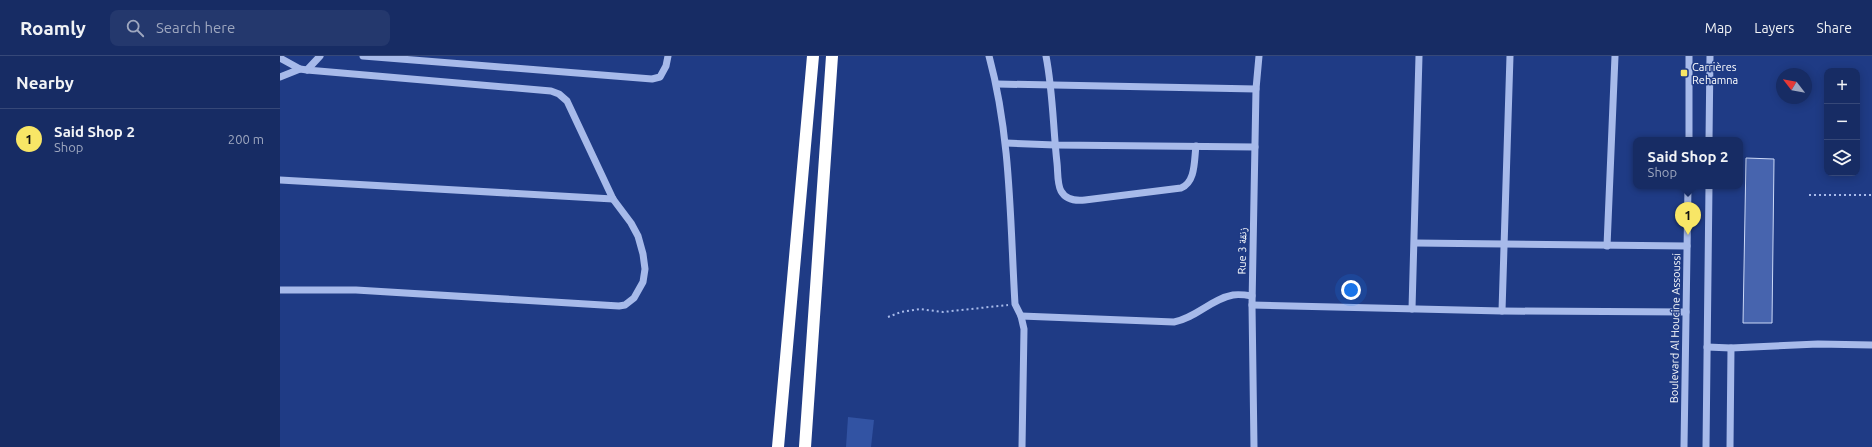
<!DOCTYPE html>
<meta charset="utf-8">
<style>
body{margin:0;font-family:Ubuntu,"Noto Naskh Arabic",sans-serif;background:#24386d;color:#f1f3f6}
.controls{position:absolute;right:12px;top:12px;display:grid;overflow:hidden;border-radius:8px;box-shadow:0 2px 10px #0003}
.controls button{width:36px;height:36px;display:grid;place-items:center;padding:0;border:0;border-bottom:1px solid #364878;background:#172c64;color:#f1f3f6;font:20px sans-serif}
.compass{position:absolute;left:1496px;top:12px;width:36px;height:36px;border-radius:50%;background:#172c64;box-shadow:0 2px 10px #0003;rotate:301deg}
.you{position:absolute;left:1071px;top:234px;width:14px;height:14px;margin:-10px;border:3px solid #fff;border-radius:50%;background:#1a73e8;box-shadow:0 0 0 6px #1a73e833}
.badge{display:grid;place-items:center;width:26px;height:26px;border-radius:50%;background:#f8e666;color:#111;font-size:13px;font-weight:700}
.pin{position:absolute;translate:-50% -33px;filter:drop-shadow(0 1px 2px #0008)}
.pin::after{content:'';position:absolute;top:21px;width:14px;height:12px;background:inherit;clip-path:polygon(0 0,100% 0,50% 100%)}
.popup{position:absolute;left:1353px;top:81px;width:110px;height:52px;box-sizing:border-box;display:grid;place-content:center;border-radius:8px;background:#172c64;filter:drop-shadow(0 1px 3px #0005);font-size:13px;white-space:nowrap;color:#9ea7bf}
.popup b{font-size:15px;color:#f1f3f6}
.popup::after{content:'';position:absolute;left:50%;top:100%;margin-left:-8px;border:8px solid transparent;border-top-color:#172c64}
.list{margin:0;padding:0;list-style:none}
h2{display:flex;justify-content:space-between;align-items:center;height:52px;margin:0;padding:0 16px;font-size:17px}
h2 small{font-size:13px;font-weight:400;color:#9ea7bf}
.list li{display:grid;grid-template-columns:26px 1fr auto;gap:12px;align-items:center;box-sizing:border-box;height:60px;padding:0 16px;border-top:1px solid #364878}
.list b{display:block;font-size:15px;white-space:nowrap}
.list p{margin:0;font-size:13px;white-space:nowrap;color:#9ea7bf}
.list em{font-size:13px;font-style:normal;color:#9ea7bf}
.icon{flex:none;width:22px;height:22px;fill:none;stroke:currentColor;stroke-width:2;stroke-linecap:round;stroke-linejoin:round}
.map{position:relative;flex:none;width:1592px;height:391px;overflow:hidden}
header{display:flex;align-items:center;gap:24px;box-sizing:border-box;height:56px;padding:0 20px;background:#172c64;border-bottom:1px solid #364878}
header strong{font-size:19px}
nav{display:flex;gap:22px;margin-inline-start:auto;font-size:14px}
.search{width:280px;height:36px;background:#24386d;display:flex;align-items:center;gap:10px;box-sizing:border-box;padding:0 14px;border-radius:8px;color:#9ea7bf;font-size:15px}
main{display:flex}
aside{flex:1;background:#172c64}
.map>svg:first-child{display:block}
.green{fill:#3253a3}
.building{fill:#4764ae;stroke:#cbd8f7}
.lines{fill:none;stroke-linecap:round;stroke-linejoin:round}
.path{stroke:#a7baea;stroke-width:2;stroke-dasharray:2 3;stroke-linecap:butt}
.minor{stroke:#a7baea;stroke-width:7}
.highway{stroke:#fff;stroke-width:12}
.poi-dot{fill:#f8e666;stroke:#1f3b85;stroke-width:1.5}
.labels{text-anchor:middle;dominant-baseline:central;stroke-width:3;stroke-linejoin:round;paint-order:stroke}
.poi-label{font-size:11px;fill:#fff;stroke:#1f3b85;text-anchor:start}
.street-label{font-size:11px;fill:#fff;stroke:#1f3b85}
</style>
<header>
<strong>Roamly</strong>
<div class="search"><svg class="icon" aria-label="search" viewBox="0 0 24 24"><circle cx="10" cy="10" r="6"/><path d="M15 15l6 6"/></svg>Search here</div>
<nav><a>Map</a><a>Layers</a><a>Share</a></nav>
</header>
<main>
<aside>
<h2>Nearby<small></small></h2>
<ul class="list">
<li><span class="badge">1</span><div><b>Said Shop 2</b><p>Shop</p></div><em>200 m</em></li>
</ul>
</aside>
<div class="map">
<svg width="1592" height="391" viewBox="0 0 1592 391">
<rect width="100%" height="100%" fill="#1f3b85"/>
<polygon class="green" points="568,361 594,364 591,391 566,391"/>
<polygon class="building" points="1466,102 1494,103 1492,267 1463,267"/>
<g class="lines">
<g class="path">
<polyline points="1529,139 1592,139"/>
<polyline points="608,261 621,256 640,253 663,256 728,249"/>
</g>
<g class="minor">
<polyline points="83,0 372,23 380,21 386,10 388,0"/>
<path d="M 709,0 C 731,81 730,165 735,248 L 741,260 L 744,273 L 742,391"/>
<path d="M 766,0 C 773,36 773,71 777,107 C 778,115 777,128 781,135 C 786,144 796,145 805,144 L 901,132 C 916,126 914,104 916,90"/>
<polyline points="0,2 20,13 27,14 271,35 279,38 287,45 333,143 351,167 358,180 363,198 365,213 363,226 354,242 345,249 339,250 76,234 0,234"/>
<polyline points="27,14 40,0"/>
<polyline points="0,21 20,13"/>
<polyline points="717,28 976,33"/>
<polyline points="1409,84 1409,0"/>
<polyline points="1429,84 1430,0"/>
<polyline points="726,87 775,89 975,91"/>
<polyline points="0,124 333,143"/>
<polyline points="1135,187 1407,190"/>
<polyline points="1327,190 1335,0"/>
<polyline points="972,249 1222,255 1406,256"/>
<polyline points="1132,253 1139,0"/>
<polyline points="1222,255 1230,0"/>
<path d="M 741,260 L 894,266 C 916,262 931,243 953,239 C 959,238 966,239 972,240"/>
<polyline points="1427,291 1451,292 1538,288 1592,289"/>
<polyline points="974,391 972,249 976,33 979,0"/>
<polyline points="1404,391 1408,130"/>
<polyline points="1426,391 1429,130"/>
<polyline points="1450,391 1451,292"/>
</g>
<g class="highway">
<polyline points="498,391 533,0"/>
<polyline points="525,391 552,0"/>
</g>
</g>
<rect class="poi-dot" x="1400" y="13" width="8" height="8" rx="2"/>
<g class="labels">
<g class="poi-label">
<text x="1412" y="11">Carrières<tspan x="1412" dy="13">Rehamna</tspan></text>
</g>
<g class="street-label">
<text transform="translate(962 195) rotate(-89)">Rue 3 زنقة</text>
<text transform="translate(1395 272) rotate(-89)">Boulevard Al Houcine Assoussi</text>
</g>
</g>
</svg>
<div class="controls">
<button>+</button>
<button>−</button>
<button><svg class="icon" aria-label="layers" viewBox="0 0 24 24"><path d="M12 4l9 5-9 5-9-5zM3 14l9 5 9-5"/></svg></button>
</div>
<svg class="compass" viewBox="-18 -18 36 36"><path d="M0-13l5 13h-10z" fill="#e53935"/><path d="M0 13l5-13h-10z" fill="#9ea7bf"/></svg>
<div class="you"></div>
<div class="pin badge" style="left:1408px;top:179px">1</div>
<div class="popup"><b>Said Shop 2</b>Shop</div>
</div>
</main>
